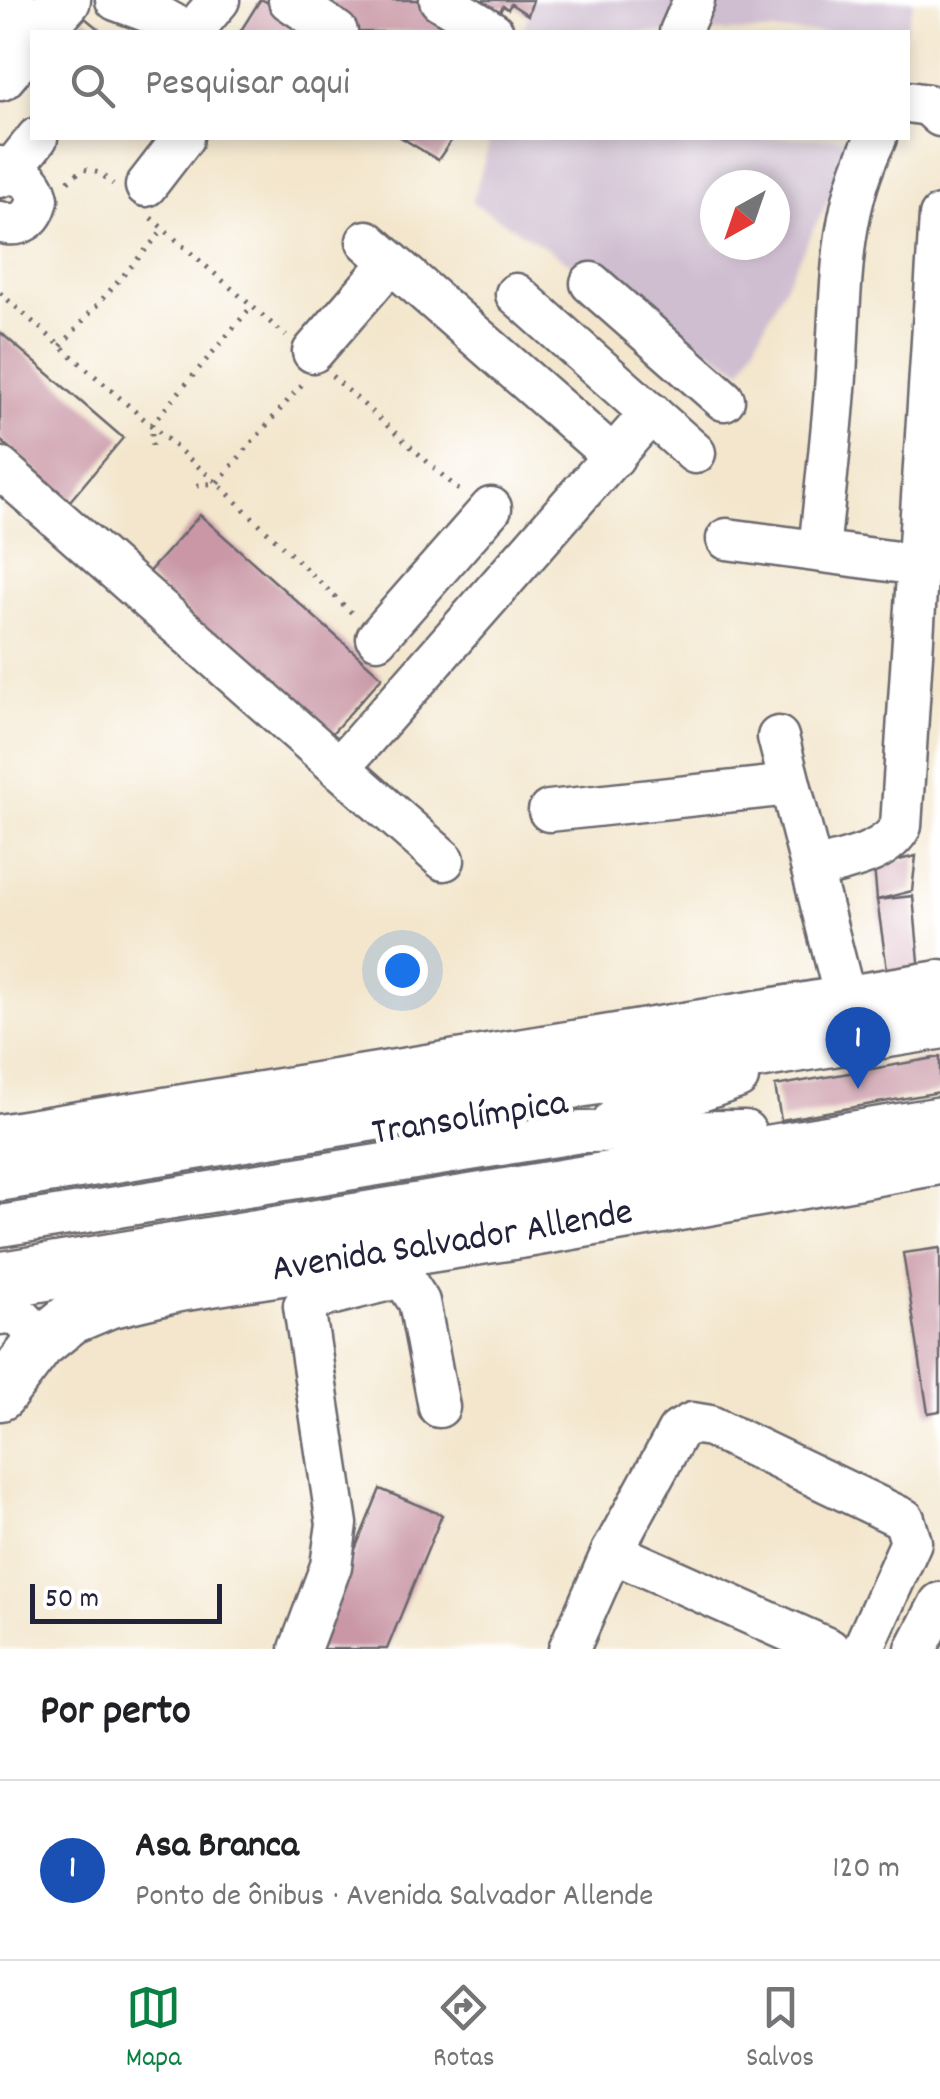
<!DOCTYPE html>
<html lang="pt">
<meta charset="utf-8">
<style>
body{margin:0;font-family:Dekko,sans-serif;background:#f6f6f6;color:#202124}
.compass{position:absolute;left:700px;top:170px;width:90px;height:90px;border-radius:50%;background:#fff;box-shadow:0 5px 15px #0003;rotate:220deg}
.scale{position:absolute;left:30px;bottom:25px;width:192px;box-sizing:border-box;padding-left:10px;border:5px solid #22223b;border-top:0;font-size:28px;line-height:35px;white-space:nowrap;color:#22223b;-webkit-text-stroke:8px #fff;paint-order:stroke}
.you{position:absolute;left:402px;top:970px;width:35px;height:35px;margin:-25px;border:8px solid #fff;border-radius:50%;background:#1a73e8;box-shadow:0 0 0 15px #1a73e833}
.badge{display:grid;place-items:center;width:65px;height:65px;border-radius:50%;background:#0b8043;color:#fff;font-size:32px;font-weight:700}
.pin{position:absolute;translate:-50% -82px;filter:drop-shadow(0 2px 5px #0008)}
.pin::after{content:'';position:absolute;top:52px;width:35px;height:30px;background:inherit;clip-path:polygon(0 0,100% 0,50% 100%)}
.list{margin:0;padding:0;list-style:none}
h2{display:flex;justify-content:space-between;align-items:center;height:130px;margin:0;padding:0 40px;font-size:42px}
h2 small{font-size:32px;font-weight:400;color:#757577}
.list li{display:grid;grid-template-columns:65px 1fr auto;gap:30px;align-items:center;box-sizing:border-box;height:180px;padding:0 40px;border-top:2px solid #e0e0e0}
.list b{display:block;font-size:38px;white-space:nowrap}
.list p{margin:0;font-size:32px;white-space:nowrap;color:#757577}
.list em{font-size:32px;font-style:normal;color:#757577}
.icon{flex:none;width:55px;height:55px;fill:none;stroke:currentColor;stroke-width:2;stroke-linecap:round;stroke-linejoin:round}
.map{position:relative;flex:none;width:940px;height:1649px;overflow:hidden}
.search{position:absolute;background:#fff;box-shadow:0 5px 15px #0003;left:30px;right:30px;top:30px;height:110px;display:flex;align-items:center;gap:25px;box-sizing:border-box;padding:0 35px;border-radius:0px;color:#757577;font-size:38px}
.sheet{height:310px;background:#fff}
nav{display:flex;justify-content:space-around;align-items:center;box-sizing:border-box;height:140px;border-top:2px solid #e0e0e0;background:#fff;font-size:28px;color:#757577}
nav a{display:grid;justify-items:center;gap:5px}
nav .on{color:#0b8043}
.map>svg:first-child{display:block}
.industrial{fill:#cfbdd0;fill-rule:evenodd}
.building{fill:#c997a6}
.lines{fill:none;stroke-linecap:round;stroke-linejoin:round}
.minor-casing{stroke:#6b676e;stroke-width:45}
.major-casing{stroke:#6b676e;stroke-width:55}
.highway-casing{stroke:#6b676e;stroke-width:60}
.path{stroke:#6b676e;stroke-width:5;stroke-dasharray:2.5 8;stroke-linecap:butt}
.minor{stroke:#fff;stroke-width:40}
.major{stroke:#fff;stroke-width:50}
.highway{stroke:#fff;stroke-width:55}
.labels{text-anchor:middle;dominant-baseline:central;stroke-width:9;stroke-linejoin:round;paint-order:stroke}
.street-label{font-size:38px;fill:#22223b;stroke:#fff}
</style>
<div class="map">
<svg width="940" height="1649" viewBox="0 0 940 1649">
<rect width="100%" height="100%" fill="#fff"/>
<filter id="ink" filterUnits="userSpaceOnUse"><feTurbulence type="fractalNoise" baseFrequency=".01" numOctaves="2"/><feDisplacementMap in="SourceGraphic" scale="20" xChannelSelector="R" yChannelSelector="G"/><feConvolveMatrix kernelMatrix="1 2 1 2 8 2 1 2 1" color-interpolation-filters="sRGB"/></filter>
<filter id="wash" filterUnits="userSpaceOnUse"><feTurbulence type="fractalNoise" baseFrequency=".0048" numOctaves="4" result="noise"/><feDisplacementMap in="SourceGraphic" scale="40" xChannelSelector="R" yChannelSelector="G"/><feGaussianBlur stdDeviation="2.25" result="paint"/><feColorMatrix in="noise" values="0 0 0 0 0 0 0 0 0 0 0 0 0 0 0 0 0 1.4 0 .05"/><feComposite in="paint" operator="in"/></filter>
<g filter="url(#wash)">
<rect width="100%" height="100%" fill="#f3e6cc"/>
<g class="industrial">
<polygon points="533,0 914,0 905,32 523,32"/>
<path d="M 491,138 L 860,138 L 742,370 L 472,202 ZM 715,185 L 775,185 L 775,245 L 715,245 Z"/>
</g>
<g id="blocks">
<g class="building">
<polygon points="260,0 263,0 315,32 240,32"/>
<polygon points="320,0 417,0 469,32 350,32"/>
<polygon points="449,0 533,0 528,15 511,4 508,9 503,6 493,23"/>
<polygon points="85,18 102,32 72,32"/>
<polygon points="402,138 453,138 438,160"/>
<polygon points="0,332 123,438 70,501 0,440"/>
<polygon points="200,515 382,677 327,739 145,576"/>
<polygon points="916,856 912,891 877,900 874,866"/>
<polygon points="913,896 920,972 888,976 877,900"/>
<polygon points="940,1057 940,1092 781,1120 775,1086"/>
<polygon points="940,1248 940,1411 928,1413 903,1253"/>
<polygon points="380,1489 442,1515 387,1649 314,1649"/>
</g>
</g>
</g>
<g filter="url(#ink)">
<use href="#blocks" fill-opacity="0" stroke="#6b676e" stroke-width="2.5"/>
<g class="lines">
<defs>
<g id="minor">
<polyline points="116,0 157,15 187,32"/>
<polyline points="289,0 337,32"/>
<polyline points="440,0 493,32"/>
<polyline points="0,17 15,0"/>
<polyline points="203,19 219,0"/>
<polyline points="680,32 694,0"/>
<polyline points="908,102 928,105 940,116"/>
<polyline points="0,167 8,174 37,138"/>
<path d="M 0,177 C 20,169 34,180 38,199 C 34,219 20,229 0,222"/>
<polyline points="146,186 183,138"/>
<polyline points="367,241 614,457"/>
<polyline points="591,283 724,400"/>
<polyline points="516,294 695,453"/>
<polyline points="313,352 391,262"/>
<polyline points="0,468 444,860"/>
<polyline points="727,539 919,565"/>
<path d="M 819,551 C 825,492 832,434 836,376 C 841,293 838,212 876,138"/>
<polyline points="377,638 491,508"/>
<polyline points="778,737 846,1002"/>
<polyline points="339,768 651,413"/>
<polyline points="549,811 790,785"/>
<path d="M 812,870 C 842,860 885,856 901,826 L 940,216"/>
<polyline points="613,1121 738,1078"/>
<polyline points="0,1226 581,1132 745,1131"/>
<path d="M 0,1314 C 22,1311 30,1326 39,1344"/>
<polyline points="612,1552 829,1649"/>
<polyline points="300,1649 331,1566 337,1524 304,1306 310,1300 393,1279 406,1282 419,1302 439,1407"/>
<polyline points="569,1649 612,1552 678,1431 692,1423 710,1426 904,1519 911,1542 863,1649"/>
<polyline points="916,1649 940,1603"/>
</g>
<g id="major">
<polyline points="36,32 65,0"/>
<polyline points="0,75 32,37"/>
<polyline points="0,1140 940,986"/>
<path id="s1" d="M 0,1395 L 39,1344 L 70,1319 L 108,1303 L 179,1286 L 532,1231 L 940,1159"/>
</g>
<g id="highway">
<polyline points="0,1173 940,1021"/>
<polyline points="0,1280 940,1125"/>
</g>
</defs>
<use href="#minor" class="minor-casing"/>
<use href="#major" class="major-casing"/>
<use href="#highway" class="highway-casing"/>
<g class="path">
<polyline points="68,181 83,169 100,173 113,184"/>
<polyline points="151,218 286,336"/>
<polyline points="0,293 217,483 356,617"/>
<polyline points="61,346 164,229"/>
<polyline points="332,376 461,492"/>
<polyline points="152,446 152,424 252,306"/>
<polyline points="197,485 217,483 303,383"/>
</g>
<use href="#minor" class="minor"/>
<use href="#major" class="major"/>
<use href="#highway" class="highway"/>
</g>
</g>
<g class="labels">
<g class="street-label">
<text transform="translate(470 1120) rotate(-9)">Transolímpica</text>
<text stroke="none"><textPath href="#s1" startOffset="495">Avenida Salvador Allende</textPath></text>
</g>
</g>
</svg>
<svg class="compass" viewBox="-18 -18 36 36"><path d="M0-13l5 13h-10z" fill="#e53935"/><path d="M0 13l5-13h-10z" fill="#757577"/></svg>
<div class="scale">50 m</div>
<div class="you"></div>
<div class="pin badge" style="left:858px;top:1089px;background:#1a4fb4">1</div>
<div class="search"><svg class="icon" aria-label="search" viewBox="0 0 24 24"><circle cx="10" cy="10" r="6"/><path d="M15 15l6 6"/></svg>Pesquisar aqui</div>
</div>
<section class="sheet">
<h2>Por perto<small></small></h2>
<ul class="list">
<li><span class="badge" style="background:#1a4fb4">1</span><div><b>Asa Branca</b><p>Ponto de ônibus · Avenida Salvador Allende</p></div><em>120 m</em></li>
</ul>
</section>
<nav>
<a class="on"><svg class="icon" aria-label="map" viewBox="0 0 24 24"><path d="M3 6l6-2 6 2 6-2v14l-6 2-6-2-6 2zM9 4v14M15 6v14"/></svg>Mapa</a>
<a><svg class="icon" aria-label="directions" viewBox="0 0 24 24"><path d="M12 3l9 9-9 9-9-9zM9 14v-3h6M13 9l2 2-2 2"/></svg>Rotas</a>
<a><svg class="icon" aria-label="saved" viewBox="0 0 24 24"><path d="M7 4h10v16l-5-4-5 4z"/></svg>Salvos</a>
</nav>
